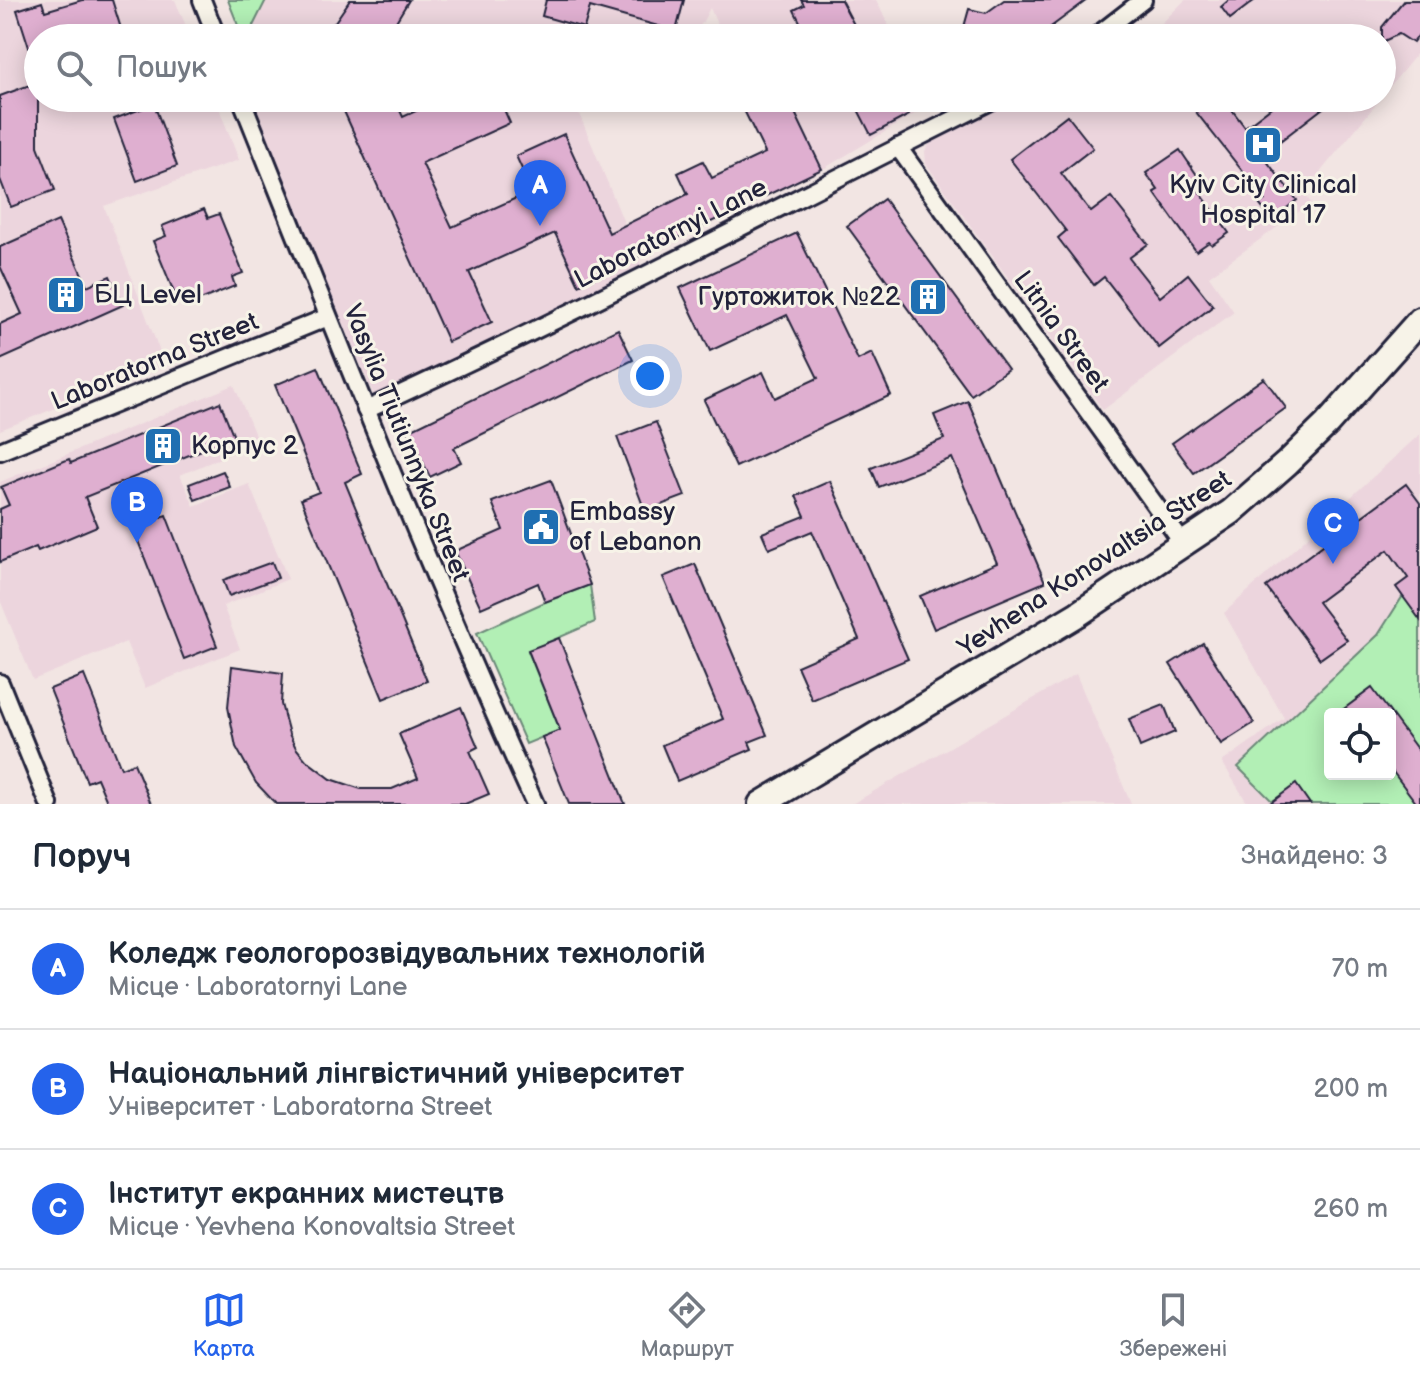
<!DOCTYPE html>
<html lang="uk">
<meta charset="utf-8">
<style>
body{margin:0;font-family:"Balsamiq Sans",sans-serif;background:#f2f2f3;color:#1f2937}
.controls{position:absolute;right:24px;bottom:24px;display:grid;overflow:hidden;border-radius:8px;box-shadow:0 4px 20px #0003}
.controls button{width:72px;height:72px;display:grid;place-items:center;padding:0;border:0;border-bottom:2px solid #e0e1e3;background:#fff;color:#1f2937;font:40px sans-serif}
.you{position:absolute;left:650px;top:376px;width:28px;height:28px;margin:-20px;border:6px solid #fff;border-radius:50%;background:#1a73e8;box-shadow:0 0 0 12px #1a73e833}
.badge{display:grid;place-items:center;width:52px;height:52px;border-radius:50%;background:#2563eb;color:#fff;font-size:26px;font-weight:700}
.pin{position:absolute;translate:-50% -66px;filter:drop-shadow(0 2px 4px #0008)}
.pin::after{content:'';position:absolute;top:42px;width:28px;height:24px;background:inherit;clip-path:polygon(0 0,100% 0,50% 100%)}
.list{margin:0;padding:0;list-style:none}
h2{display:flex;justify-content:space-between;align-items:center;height:104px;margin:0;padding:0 32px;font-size:34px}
h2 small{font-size:26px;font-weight:400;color:#747a83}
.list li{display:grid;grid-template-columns:52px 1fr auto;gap:24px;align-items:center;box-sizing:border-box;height:120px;padding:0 32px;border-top:2px solid #e0e1e3}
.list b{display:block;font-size:30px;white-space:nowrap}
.list p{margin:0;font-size:26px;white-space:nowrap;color:#747a83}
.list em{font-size:26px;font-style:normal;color:#747a83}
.icon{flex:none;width:44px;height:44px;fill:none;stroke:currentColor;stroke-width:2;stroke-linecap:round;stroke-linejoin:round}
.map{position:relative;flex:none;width:1420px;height:804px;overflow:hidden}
.search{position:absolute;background:#fff;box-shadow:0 4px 20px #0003;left:24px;right:24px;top:24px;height:88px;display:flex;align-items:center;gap:20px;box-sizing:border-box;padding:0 28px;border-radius:44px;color:#747a83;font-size:30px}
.sheet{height:464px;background:#fff}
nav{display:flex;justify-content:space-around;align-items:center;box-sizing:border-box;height:112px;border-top:2px solid #e0e1e3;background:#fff;font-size:22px;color:#747a83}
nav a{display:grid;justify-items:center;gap:4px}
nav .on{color:#2563eb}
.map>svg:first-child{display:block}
.built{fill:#ecd5dd;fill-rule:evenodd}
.green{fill:#b2efb5;stroke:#6a8878;stroke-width:2;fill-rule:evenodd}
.building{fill:#dfafd0;stroke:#22223b;stroke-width:2}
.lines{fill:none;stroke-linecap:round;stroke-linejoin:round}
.minor-casing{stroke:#22223b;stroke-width:22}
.secondary-casing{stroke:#22223b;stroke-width:30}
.minor{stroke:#f7f3e8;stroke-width:16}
.secondary{stroke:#f7f3e8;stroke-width:24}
.labels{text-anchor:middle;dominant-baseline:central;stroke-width:6;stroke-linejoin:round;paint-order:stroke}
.poi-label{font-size:26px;fill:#22223b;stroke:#f7f3e8;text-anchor:start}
.street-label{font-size:26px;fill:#22223b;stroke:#f7f3e8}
</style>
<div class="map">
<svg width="1420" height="804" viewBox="0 0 1420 804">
<rect width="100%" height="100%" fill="#f2e5e3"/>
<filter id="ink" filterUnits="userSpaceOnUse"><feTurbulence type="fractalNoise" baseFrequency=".0125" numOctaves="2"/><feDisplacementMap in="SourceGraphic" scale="16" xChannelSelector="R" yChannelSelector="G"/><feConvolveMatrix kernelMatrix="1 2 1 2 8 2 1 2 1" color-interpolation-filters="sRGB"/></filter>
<g filter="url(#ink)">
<g class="built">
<polygon points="0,0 175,0 191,38 38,38 38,98 215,98 239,160 104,206 165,365 0,430"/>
<polygon points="264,0 876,0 895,38 723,38 710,8 694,38 243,38"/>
<polygon points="1185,0 1420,0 1420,50 1382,96 1382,38 1147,38"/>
<polygon points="248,98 591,98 576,106 643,269 374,396"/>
<polygon points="788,98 924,98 928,106 823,169"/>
<polygon points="1012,98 1381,98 1304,192 1311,203 1209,276 1234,312 1103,410 926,164 925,151 934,137"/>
<polygon points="234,385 258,442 180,475 194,506 249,484 288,579 223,606 240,649 145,688 126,642 33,680 0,600 0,482"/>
<path d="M 1420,434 L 1420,804 L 1248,804 L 1222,762 L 1284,718 L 1224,613 ZM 1330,714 L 1390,714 L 1390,774 L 1330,774 Z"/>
<polygon points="1076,674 1131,804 852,804"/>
</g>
<g class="green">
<polygon points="228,0 266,0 247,38 243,38"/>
<path d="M 1420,569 L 1420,804 L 1275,804 L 1238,767 L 1378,635 ZM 1330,714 L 1390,714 L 1390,774 L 1330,774 Z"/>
<polygon points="590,585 595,622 528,651 560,730 526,744 477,633 545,602"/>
</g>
<g class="building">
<polygon points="82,0 112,0 124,38 38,38 38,66 35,66 17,10 42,2 45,11"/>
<polygon points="350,0 409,0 386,38 324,38"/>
<polygon points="546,0 684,0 676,31 590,7 584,28 542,16"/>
<polygon points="801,0 841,0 861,38 808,38 794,10 804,5"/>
<polygon points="1004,0 1087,0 1036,38 977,38 962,34 969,9 986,13"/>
<polygon points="1229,0 1255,0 1230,19 1221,7"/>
<polygon points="1404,0 1420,0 1420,33 1413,43 1399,34 1382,42 1382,27"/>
<polygon points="38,82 38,146 55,190 11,207 0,179 0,96"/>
<polygon points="338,98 394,98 403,117 444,98 499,98 510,123 422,163 452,227 532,191 516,156 564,134 609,233 688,194 678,173 703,161 712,178 765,153 738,98 788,98 822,169 579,285 555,233 469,272 492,322 448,342"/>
<polygon points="852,98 900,98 909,115 871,135"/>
<polygon points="1185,98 1223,98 1245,127 1283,98 1336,98 1262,155 1297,200 1272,220 1259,204 1265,200"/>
<polygon points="154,104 177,166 137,181 114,119"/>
<polygon points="1067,115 1093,148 1061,173 1091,212 1111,197 1148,244 1129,258 1160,297 1188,274 1213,306 1159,348 1104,277 1094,285 1058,238 1066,231 1010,159"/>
<polygon points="1180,150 1203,184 1197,188 1229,233 1212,245 1209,242 1196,251 1154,192 1158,190 1146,173"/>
<polygon points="884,199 1008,369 971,395 847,226"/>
<polygon points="204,209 208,218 219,214 243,273 232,277 235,286 193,303 190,295 177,300 153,241 166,236 162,226"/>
<polygon points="58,221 87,286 110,276 123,305 0,360 0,324 22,314 0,266 0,247"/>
<polygon points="797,233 858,360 872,353 891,395 736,467 704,400 763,372 775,398 818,378 787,315 710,351 680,288"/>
<polygon points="618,329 633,360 454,448 461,462 430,477 408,431"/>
<polygon points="318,367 362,474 345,482 427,681 383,699 301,499 319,492 275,385"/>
<polygon points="1264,378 1286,408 1194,473 1172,443"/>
<polygon points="968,401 1045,582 934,629 920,596 997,563 952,458 879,487 871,468 944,439 934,415"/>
<polygon points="220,402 234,437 85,497 97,526 38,551 36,547 0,562 0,509 9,505 1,487 69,459 71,463"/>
<polygon points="656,422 685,496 645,511 617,437"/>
<polygon points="223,471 230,487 195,500 189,484"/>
<polygon points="551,480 590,585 545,602 538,583 481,608 455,551 503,530 492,502"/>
<polygon points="830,481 908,659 812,700 797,666 859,639 812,531 769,549 762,533 805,516 796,496"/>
<polygon points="1406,484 1420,503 1420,620 1396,587 1408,578 1388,550 1318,602 1347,640 1320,659 1266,587"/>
<polygon points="166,515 217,646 184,659 133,528"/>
<polygon points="272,562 278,578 229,596 223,580"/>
<polygon points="695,564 767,735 749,742 752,749 677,781 662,745 723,719 663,577"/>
<polygon points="559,638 574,676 625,804 569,804 542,737 560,730 528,650"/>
<polygon points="1203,643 1254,723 1221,744 1170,664"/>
<polygon points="232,666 283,673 281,704 289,734 296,748 306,760 331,779 361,789 392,789 418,778 399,734 461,707 478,747 470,751 489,794 465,804 276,804 256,783 236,747 228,707"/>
<polygon points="84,675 121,768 134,763 151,804 108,804 97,778 87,782 50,689"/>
<polygon points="1372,688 1420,753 1420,804 1417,804 1390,768 1390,714 1337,714"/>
<polygon points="1164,705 1175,732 1140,747 1129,719"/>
<polygon points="1296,784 1310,804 1269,804"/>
</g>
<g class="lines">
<defs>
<g id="minor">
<polyline points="202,0 217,38"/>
<polyline points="1094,38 1143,0"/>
<path d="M 241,98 C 336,335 429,572 535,804"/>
<polyline points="898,147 1184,545"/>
<path d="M 366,410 C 579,313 787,202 997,98"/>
<polyline points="0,451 328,317"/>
<polyline points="0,683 49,804"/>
</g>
<polyline id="secondary" points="761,804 1078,614 1231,512 1287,463 1327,424 1420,320"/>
</defs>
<use href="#minor" class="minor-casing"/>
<use href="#secondary" class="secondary-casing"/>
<use href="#minor" class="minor"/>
<use href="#secondary" class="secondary"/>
</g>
</g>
<defs>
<symbol id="hospital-square" viewBox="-11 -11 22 22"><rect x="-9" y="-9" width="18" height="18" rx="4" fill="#1f6fb2" stroke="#f7f3e8"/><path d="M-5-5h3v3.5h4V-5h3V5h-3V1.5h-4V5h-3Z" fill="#fff"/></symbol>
<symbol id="building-square" viewBox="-11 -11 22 22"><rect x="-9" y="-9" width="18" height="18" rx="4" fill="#1f6fb2" stroke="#f7f3e8"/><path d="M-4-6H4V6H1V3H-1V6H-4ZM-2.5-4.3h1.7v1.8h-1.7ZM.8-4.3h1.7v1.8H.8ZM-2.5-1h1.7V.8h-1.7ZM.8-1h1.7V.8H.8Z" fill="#fff"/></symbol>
<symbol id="civic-square" viewBox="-11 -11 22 22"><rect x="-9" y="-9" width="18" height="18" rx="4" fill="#1f6fb2" stroke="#f7f3e8"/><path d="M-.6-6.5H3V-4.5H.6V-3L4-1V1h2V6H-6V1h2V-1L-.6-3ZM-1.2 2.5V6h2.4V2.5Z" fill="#fff"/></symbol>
</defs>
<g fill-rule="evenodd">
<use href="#hospital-square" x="1241" y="123" width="44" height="44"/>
<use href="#building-square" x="44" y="273" width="44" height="44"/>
<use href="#building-square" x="906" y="275" width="44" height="44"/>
<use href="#building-square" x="141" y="424" width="44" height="44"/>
<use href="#civic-square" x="519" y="505" width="44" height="44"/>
</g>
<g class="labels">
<g class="poi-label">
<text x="1263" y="185" text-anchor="middle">Kyiv City Clinical<tspan x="1263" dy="30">Hospital 17</tspan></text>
<text x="94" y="295">БЦ Level</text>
<text x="900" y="297" text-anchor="end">Гуртожиток №22</text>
<text x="191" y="446">Корпус 2</text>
<text x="569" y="512">Embassy<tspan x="569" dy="30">of Lebanon</tspan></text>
</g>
<g class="street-label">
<text transform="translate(671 234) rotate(-27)">Laboratornyi Lane</text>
<text transform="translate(1061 332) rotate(54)">Litnia Street</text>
<text transform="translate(155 362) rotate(-22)">Laboratorna Street</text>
<text transform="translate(406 443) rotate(68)">Vasylia Tiutiunnyka Street</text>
<text transform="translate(1095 564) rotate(-33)">Yevhena Konovaltsia Street</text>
</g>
</g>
</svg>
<div class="controls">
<button><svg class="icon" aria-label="locate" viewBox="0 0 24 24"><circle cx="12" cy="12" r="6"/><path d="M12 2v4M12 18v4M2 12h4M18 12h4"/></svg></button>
</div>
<div class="you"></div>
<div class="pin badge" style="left:540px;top:226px">A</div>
<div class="pin badge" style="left:137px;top:543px">B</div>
<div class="pin badge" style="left:1333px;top:564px">C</div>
<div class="search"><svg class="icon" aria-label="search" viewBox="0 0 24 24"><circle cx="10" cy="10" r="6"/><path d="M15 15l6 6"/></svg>Пошук</div>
</div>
<section class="sheet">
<h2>Поруч<small>Знайдено: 3</small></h2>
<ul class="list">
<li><span class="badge">A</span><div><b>Коледж геологорозвідувальних технологій</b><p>Місце · Laboratornyi Lane</p></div><em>70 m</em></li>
<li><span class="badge">B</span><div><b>Національний лінгвістичний університет</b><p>Університет · Laboratorna Street</p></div><em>200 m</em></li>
<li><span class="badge">C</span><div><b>Інститут екранних мистецтв</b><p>Місце · Yevhena Konovaltsia Street</p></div><em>260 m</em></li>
</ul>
</section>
<nav>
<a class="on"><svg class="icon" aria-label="map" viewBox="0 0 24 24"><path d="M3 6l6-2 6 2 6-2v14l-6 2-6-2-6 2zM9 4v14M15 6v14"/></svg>Карта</a>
<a><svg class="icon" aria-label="directions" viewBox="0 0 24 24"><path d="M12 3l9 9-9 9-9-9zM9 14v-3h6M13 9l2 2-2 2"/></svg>Маршрут</a>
<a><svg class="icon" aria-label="saved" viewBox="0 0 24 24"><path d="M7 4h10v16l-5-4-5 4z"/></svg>Збережені</a>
</nav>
